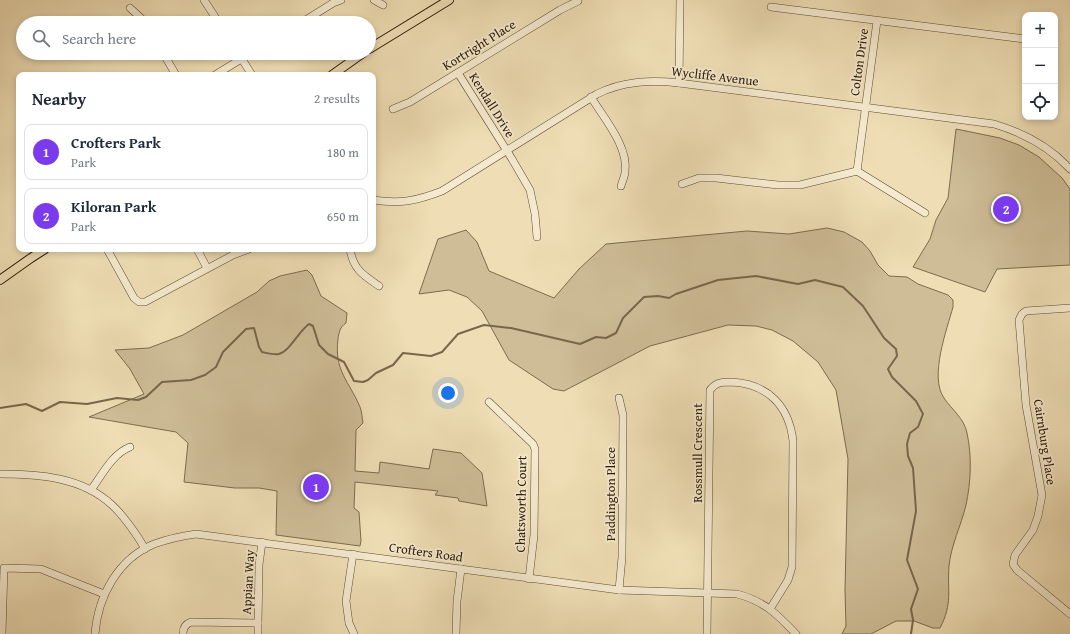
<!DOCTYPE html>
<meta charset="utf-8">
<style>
body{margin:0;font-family:"Gentium Book Plus",serif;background:#f2f2f3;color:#1f2937}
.controls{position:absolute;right:12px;top:12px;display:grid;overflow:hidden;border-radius:8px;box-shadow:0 2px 6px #0003}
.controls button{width:36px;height:36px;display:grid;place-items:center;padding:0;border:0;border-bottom:1px solid #e0e1e3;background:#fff;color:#1f2937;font:20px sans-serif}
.you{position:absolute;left:448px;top:393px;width:14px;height:14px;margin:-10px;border:3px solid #fff;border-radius:50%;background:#1a73e8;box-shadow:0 0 0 6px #1a73e833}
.badge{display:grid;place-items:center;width:26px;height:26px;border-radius:50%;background:#7c3aed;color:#fff;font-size:13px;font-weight:700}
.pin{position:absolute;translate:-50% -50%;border:2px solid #fff;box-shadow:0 1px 4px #0006}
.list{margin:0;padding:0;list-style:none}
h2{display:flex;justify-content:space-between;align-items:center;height:52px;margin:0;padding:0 16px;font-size:17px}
h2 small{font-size:13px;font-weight:400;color:#747a83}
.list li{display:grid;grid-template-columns:26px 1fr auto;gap:12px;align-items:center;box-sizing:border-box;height:56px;margin:0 8px 8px;padding:0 8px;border:1px solid #e0e1e3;border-radius:8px}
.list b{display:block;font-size:15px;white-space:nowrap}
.list p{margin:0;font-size:13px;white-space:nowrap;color:#747a83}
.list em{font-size:13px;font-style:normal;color:#747a83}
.icon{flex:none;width:22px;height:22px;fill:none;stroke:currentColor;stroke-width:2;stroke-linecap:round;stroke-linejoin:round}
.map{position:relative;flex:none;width:1070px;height:634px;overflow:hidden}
.search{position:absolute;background:#fff;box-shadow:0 2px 6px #0003;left:16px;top:16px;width:360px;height:44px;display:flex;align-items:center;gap:10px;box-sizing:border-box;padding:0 14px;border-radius:22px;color:#747a83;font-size:15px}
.panel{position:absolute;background:#fff;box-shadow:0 2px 6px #0003;left:16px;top:72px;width:360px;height:180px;border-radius:8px}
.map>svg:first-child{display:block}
.green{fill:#cebd97;stroke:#7c6c4e}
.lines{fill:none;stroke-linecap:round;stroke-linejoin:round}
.stream{stroke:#78674c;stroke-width:2}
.minor-casing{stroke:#5c4b32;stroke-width:8}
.major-casing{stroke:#2b1a06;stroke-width:10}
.minor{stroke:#f5eacf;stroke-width:7}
.major{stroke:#efdeb5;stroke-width:8}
.labels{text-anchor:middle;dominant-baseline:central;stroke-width:3.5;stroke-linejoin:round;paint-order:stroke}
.street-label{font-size:13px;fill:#2b1a06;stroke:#f5eacf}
</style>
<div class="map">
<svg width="1070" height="634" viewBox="0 0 1070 634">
<rect width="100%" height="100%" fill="#efdeb5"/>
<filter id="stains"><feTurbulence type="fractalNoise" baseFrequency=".005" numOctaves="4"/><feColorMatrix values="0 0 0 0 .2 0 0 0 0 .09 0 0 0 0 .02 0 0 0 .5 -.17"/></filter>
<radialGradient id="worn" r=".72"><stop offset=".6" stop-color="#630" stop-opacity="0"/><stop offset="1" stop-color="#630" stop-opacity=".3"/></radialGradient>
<g class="green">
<polygon points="956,129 1000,138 1019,145 1039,157 1062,178 1070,189 1070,265 997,269 985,292 913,267 930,239 936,220 948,198"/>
<path d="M 827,228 L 844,232 L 862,242 L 870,251 L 878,265 L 889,276 L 907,277 L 918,284 L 948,295 L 953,300 L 953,307 C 947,329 929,377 944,398 C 952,410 964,418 967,433 C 972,456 971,482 966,505 C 961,526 951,545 949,566 C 947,592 953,603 940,628 L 933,628 L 914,621 L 896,621 L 871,634 L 842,634 L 846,626 L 845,590 L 848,459 L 836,390 L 818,362 L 793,341 L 772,330 L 756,326 L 728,325 L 650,346 L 564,391 L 553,389 L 509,360 L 482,311 L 467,297 L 449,290 L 419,294 L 438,239 L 466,230 L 477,242 L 489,271 L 554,298 L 579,269 L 606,244 L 747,231 L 789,234 Z"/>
<path d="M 307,270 L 312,275 L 321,296 L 347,313 L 346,323 C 340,327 339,332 338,339 C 334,371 349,381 360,407 C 362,412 362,418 363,423 L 356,430 L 355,471 L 379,473 L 380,462 L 429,469 L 433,449 L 461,453 L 482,473 L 487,506 L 459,501 L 458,498 L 435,495 L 438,491 L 355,482 L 354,508 L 359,512 L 361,541 L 360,546 L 276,535 L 277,491 L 259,488 L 235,488 L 184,482 L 188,443 L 176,432 L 89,417 L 144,394 L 130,369 L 115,350 L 149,348 L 183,335 L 257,292 L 269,281 L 280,276 Z"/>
</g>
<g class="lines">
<path class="stream" d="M 0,408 L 26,404 L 42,411 L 60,402 L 87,404 L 117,398 L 138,400 L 146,397 L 162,382 L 191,380 L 205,375 L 216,367 L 223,352 L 246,329 L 254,328 L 259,347 L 262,352 C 267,353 274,355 279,354 C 290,351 298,332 309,324 L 313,326 L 319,345 L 328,354 L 344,362 L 354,381 L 363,382 L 368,380 L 376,373 L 393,365 L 403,353 L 431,356 L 442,352 L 458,334 L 484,325 L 511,328 L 580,344 L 596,337 L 606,338 L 616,333 L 623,318 L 644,297 L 658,296 L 669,298 L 676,294 L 718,280 L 756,276 L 798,284 L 815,280 L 843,287 L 863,306 L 884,338 L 896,349 L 897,356 L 888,369 L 892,377 L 916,401 L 923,414 L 918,427 L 910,433 L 907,444 L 908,456 L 913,468 L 916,511 L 907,560 L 918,589 L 911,609 L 913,620 L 911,634"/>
<defs>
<g id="minor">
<polyline points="204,0 219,23"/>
<polyline points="374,0 383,5"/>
<polyline points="771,7 1025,39"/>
<polyline points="130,8 141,18 144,23"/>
<polyline points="301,23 333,3 341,0"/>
<polyline points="163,53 176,75"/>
<polyline points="238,53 252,75"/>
<polyline points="458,73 512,159 530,190 535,214 537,237"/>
<polyline points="215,75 251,53"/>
<polyline points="679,83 680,0"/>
<path d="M 591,97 C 603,117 629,147 625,172 C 625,176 622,182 621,186"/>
<polyline points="393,109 410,102 560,10 578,1"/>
<polyline points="857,171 877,21"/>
<polyline points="857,171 925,213"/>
<polyline points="682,184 699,178 716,178 778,185 800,185 857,171"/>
<path d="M 373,200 C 401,204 416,201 442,191 L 597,94 C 623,81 650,80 679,83 L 994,124 C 1024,133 1049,146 1070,169"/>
<polyline points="107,249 134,298 139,302 145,302 233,255 249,249"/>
<polyline points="197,249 207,268"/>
<path d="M 350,249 C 353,269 363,275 379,286"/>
<polyline points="1070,308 1026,311 1022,314 1019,320 1026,405 1042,495 1038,516 1033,530 1015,555 1013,564 1017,570 1070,614"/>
<polyline points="489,402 533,444 535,449 534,535 529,579"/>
<path d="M 0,474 C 39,474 82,477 112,505 C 123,515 138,536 145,549"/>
<path d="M 91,490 C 102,475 112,454 130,447"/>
<polyline points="353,554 346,601 349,623 354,634"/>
<polyline points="619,590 622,557 623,415 619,398"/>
<polyline points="258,623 259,565 262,542"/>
<polyline points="2,634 4,568 41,569 104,594"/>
<path d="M 95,634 C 98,596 118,559 154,544 C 168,539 182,536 196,534 L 619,590 L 737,594 C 764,601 777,614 796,634"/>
<path d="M 183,634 C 183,628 185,624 191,622 L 258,623 L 258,634"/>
<polyline points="456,634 457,601 461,569"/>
<path d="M 707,634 L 710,390 C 716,382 722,382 732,382 C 768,384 789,406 793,441 L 792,567 L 788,580 L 770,609"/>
</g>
<g id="major">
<polyline points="369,49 449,0"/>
<polyline points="332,75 363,53"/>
<polyline points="0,280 31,258 45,249"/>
</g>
</defs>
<use href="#minor" class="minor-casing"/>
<use href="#major" class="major-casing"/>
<use href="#minor" class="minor"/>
<use href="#major" class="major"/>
</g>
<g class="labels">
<g class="street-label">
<text transform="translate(479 45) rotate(-32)">Kortright Place</text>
<text transform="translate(859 62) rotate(-82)">Colton Drive</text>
<text transform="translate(715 76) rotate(7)">Wycliffe Avenue</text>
<text transform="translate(492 105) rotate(58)">Kendall Drive</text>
<text transform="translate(1045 442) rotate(81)">Cairnburg Place</text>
<text transform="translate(697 453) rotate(-90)">Rossmull Crescent</text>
<text transform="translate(610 494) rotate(-90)">Paddington Place</text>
<text transform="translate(521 504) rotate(-89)">Chatsworth Court</text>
<text transform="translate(426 552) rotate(8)">Crofters Road</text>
<text transform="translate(248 582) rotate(-87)">Appian Way</text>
</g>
</g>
<rect width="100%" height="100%" filter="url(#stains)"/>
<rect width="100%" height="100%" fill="url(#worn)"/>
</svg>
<div class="controls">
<button>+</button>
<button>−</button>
<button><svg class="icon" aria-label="locate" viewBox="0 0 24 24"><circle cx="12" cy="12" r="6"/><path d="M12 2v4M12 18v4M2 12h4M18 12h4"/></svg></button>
</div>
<div class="you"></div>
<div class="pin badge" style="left:316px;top:487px">1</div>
<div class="pin badge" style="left:1006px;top:209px">2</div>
<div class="search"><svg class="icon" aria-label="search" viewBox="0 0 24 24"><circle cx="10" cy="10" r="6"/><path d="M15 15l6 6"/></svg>Search here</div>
<section class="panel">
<h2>Nearby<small>2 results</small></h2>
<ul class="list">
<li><span class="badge">1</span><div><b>Crofters Park</b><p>Park</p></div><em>180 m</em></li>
<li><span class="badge">2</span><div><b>Kiloran Park</b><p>Park</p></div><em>650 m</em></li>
</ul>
</section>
</div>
